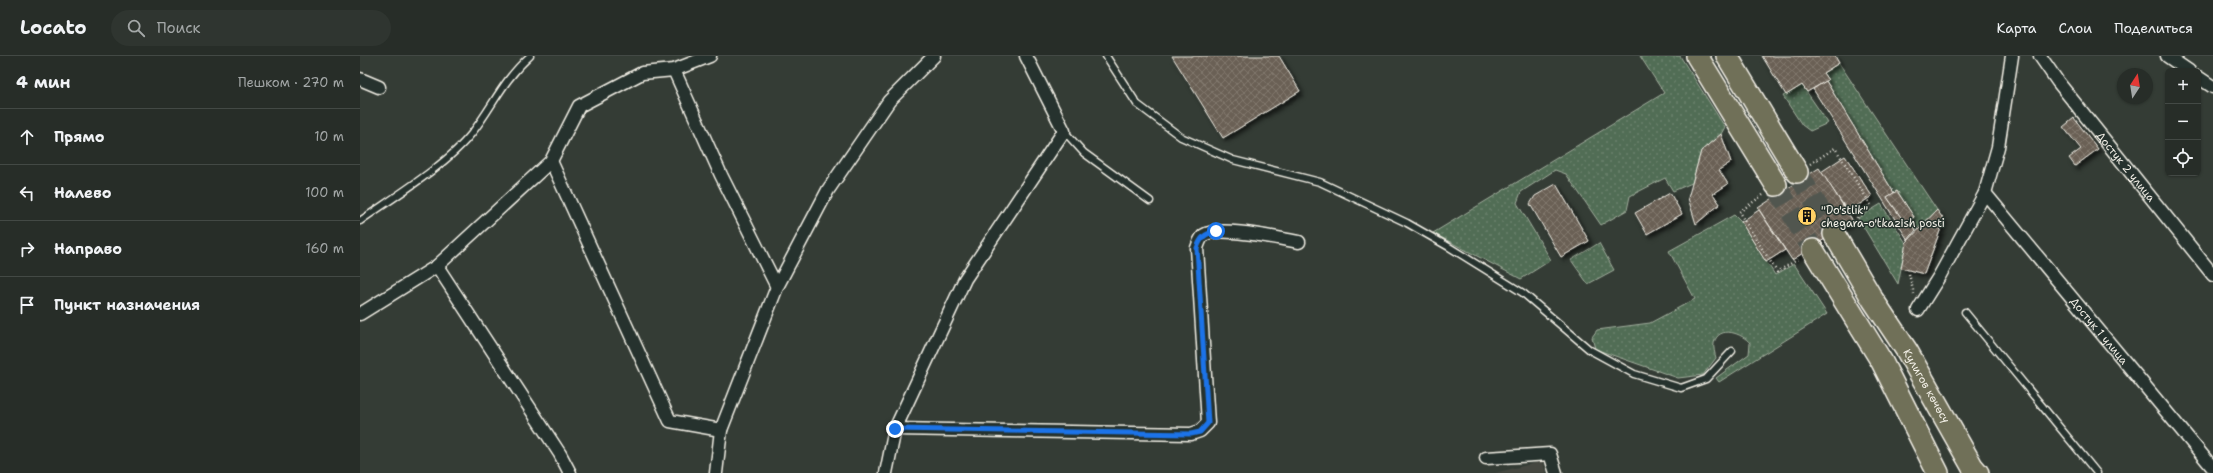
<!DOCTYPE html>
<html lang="ru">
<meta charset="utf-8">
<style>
body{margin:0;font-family:"Shantell Sans",sans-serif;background:#2f3530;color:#f1f3f6}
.controls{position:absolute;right:12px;top:12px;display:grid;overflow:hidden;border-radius:6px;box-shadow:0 1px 3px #0004}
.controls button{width:36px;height:36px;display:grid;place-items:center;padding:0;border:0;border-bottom:1px solid #434945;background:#272d28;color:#f1f3f6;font:20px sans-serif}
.compass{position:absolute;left:1757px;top:12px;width:36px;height:36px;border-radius:50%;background:#272d28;box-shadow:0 1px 3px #0004;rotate:12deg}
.stop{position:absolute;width:12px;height:12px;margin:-9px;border:3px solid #1a73e8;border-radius:50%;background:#fff}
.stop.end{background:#1a73e8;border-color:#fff;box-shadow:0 1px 4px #0008}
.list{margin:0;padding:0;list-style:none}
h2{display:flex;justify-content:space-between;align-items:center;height:52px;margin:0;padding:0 16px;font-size:17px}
h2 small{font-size:13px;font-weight:400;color:#a4a8a8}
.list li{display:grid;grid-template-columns:26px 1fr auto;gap:12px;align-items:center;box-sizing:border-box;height:56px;padding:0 16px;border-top:1px solid #434945}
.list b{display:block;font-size:15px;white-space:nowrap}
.list em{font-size:13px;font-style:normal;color:#a4a8a8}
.icon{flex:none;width:22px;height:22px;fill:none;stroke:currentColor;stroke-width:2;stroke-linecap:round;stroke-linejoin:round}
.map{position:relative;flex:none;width:1853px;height:417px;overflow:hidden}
header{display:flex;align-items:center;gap:24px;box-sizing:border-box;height:56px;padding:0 20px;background:#272d28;border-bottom:1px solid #434945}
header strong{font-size:19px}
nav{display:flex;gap:22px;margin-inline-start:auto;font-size:14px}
.search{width:280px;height:36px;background:#2f3530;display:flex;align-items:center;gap:10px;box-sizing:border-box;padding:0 14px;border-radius:22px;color:#a4a8a8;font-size:15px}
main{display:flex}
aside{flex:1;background:#272d28}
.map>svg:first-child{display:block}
.built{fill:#44473f}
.green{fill:url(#green-dots);stroke:#a2af9e}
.building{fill:url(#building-cross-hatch);stroke:#f4f1e8;filter:url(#shadow)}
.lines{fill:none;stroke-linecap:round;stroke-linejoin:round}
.highway-tunnel{stroke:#515750;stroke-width:21;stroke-dasharray:21 10;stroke-linecap:butt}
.lane-casing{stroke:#f4f1e8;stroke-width:9}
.street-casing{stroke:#f4f1e8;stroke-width:15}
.highway-casing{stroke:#f4f1e8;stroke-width:24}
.path{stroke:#f4f1e8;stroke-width:2.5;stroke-dasharray:1 3;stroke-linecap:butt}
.lane{stroke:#26332d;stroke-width:6}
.street{stroke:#26332d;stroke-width:12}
.highway{stroke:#706f59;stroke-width:21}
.route{stroke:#1a73e8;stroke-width:5}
.labels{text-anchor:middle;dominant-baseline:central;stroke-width:3;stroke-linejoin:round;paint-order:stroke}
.street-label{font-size:11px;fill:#f4f1e8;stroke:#26332d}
.poi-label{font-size:11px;fill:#f4f1e8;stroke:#26332d;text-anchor:start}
</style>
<header>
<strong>Locato</strong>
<div class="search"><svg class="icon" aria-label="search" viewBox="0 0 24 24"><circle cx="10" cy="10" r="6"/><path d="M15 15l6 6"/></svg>Поиск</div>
<nav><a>Карта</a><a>Слои</a><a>Поделиться</a></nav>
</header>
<main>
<aside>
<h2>4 мин<small>Пешком · 270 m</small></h2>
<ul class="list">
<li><svg class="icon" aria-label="ahead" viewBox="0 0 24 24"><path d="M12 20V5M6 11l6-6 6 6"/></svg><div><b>Прямо</b></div><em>10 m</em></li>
<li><svg class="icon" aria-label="left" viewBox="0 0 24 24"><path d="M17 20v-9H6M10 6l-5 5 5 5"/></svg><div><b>Налево</b></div><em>100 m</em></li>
<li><svg class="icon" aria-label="right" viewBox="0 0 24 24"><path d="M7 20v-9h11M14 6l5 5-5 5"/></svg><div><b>Направо</b></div><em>160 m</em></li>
<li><svg class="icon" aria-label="arrive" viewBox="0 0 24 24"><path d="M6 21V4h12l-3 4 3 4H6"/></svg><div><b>Пункт назначения</b></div></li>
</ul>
</aside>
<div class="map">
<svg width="1853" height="417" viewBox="0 0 1853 417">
<defs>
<pattern id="green-dots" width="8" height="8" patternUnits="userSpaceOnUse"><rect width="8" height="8" fill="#516d55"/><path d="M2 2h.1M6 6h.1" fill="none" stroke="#6b826d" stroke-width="1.8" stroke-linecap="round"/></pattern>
<pattern id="building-cross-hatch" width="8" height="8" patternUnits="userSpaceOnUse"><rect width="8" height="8" fill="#6b6155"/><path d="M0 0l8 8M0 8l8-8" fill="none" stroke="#81786d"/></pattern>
<filter id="shadow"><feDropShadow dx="3.5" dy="3.5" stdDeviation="2" flood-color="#0009"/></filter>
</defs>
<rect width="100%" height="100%" fill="#343c35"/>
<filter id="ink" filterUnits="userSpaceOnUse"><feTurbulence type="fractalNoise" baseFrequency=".025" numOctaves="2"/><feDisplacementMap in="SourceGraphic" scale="8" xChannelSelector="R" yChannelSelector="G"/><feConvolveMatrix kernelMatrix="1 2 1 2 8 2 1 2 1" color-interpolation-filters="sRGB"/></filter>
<g filter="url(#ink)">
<polygon class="built" points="1183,405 1186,417 1135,417"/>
<g class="green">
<polygon points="1280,0 1320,0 1365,71 1361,78 1341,95 1332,127 1313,135 1305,122 1270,140 1267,154 1241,169 1206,118 1195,114 1161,136 1157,147 1191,204 1161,223 1073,177 1304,37"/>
<polygon points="1479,7 1577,154 1556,174 1550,164 1554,161 1537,135 1534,137 1466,25 1468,24 1463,17"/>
<polygon points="1442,29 1468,67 1450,75 1442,69 1423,40"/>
<polygon points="1521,148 1546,187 1538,228 1498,162"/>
<path d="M 1374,159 L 1381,166 L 1415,219 L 1434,208 L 1467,258 L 1359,326 L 1356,322 L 1389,298 L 1390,287 C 1383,278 1359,268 1354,287 C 1353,291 1355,298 1356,302 L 1343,319 L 1318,322 L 1235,293 L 1232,281 L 1237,274 L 1290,267 L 1335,243 L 1309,195 Z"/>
<polygon points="1239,187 1254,214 1228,228 1211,204"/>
</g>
<g class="building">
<polygon points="812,0 919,0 940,35 863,82"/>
<polygon points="1402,0 1475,0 1479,7 1463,17 1468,24 1447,36 1442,29 1426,39"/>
<polygon points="1466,25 1534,137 1527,141 1545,167 1550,164 1556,174 1548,184 1453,33"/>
<polygon points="1714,62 1738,93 1715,110 1709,102 1721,93 1703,71"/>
<polygon points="1361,78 1371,106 1359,114 1368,128 1353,138 1360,148 1336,168 1328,142 1341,95"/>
<polygon points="1485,100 1512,140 1488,156 1461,116"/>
<polygon points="1459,112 1493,165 1432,204 1398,152"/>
<polygon points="1196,128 1229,185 1201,201 1170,148 1175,140"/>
<polygon points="1537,135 1554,161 1545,167 1527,141"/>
<polygon points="1310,137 1322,158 1287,178 1275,157"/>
<polygon points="1399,154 1425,194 1406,206 1381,166"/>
<polygon points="1577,154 1584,164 1564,218 1541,212 1546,187"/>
</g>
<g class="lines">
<g class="highway-tunnel">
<polyline points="1437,116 1474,178"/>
<polyline points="1416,129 1453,194"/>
</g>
<defs>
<g id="lane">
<polyline points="746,0 777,48 821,81 873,104 960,126 1047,167 1089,191 1163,237 1230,294 1274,318 1321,332 1346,323 1372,295"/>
<polyline points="704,75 724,97 790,145"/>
<path d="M 0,165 C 34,141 87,109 112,77 C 133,50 143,24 170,0"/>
<polyline points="1605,256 1737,417"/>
</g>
<g id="street">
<path id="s1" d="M 1680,0 L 1698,26 L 1853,219"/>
<polyline points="1807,0 1829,15"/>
<polyline points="314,14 361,119 417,231"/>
<polyline points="1838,21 1853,31"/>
<polyline points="0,23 19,31"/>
<polyline points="191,105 310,365 361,374"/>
<path id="s2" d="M 1625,137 L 1853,412"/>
<polyline points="77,210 200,398 210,417"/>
<polyline points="1558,254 1580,219 1625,137 1638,91 1652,0"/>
<polyline points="0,258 77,210 191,105 219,50 282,17 314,14 350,0"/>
<path d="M 535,373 L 831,378 L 840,375 L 848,367 L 837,192 C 839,187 840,182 844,179 C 860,169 920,183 939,186"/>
<polyline points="1126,402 1190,398 1196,417"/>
<polyline points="356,417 361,374 417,231 468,134 529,45 574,0"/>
<polyline points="526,417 535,373 605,223 704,75 666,0"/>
</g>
<g id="highway">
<polyline points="1337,0 1416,129"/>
<polyline points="1367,0 1437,116"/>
<path id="s3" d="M 1474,178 L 1513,244 L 1547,295 L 1612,410 L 1618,417"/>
<polyline points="1453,194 1522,306 1578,417"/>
</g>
</defs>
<use href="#lane" class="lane-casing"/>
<use href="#street" class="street-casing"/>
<use href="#highway" class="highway-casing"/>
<g class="path">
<polyline points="1450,108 1475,92 1511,149 1498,158 1496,165 1487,171"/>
<polyline points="1403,139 1379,156 1417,216 1440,202"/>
<polyline points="1549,218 1554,238"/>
</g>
<use href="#lane" class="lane"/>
<use href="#street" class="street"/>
<use href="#highway" class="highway"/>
</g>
</g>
<g class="lines" filter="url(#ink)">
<path class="route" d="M 535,373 L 831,378 L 840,376 L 848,367 L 837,192 C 841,181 845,178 856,175"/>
</g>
<defs>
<symbol id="building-disc" viewBox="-11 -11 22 22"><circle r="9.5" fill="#ffd166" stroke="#26332d"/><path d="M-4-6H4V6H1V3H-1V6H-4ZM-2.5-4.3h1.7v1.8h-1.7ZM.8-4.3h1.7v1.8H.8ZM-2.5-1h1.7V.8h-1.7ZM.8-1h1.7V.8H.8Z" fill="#111"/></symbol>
</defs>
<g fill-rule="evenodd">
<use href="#building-disc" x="1436" y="149" width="22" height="22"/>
</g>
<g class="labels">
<g class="street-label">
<text stroke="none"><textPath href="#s1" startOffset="140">Достук 2 улица</textPath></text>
<text stroke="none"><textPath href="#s2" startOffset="179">Достук 1 улица</textPath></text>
<text stroke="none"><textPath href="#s3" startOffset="178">Кулигов көчөсү</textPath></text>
</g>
<g class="poi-label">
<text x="1461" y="154">"Do'stlik"<tspan x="1461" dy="13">chegara-o'tkazish posti</tspan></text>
</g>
</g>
</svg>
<div class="controls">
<button>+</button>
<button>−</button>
<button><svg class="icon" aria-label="locate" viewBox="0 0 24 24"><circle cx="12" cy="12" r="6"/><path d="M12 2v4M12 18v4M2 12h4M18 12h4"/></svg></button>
</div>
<svg class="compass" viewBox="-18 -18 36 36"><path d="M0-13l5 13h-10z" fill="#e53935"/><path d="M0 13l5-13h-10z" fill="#a4a8a8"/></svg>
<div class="stop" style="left:856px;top:175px"></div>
<div class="stop end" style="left:535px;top:373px"></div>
</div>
</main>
